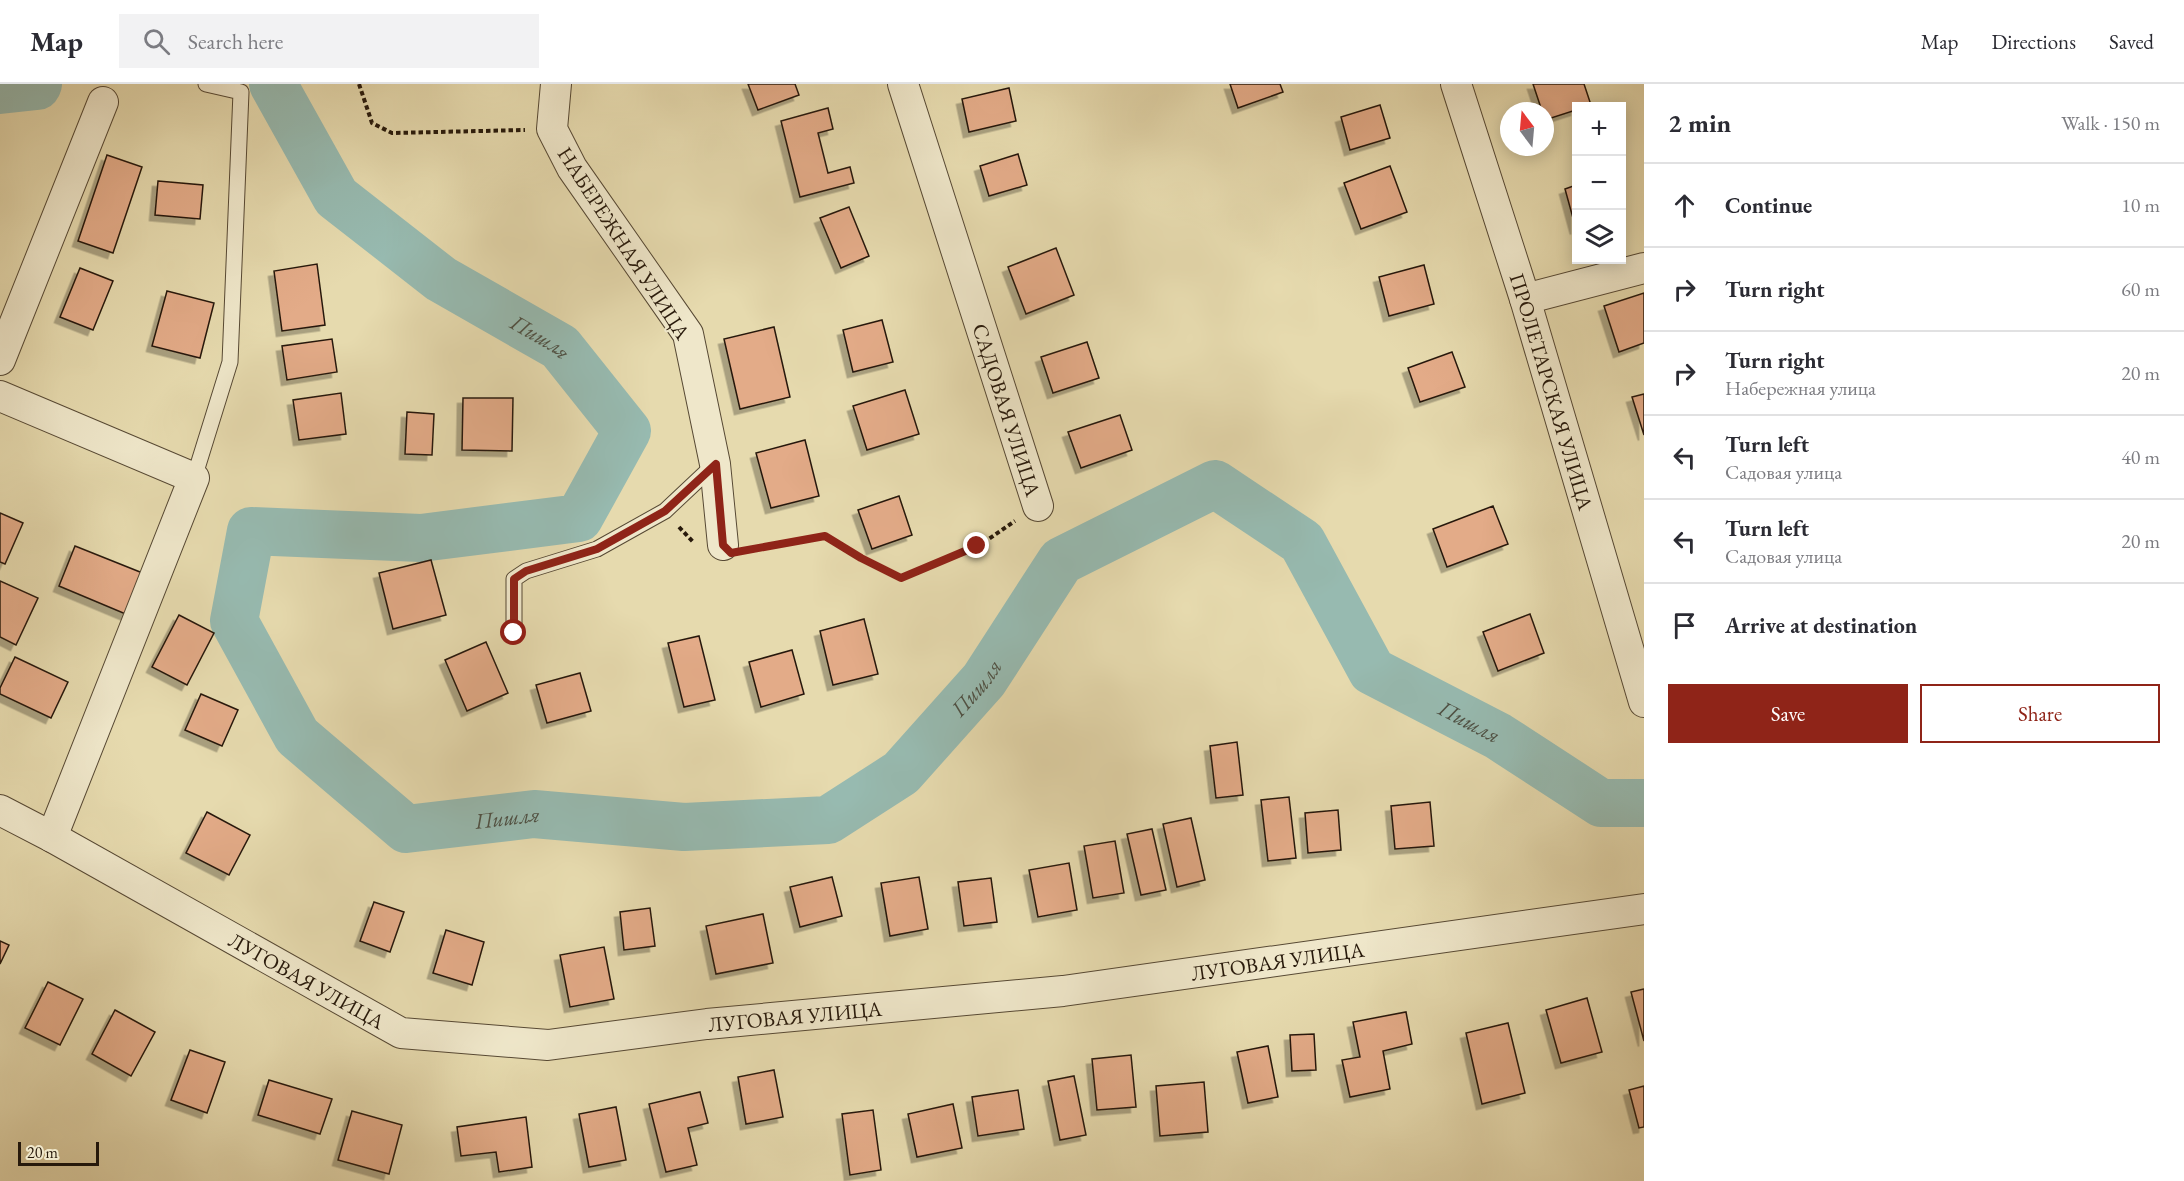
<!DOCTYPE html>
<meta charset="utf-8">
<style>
body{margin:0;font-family:"EB Garamond",serif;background:#f2f2f3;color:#2b2b33}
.controls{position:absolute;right:18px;top:18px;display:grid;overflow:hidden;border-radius:0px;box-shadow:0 3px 15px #0003}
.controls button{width:54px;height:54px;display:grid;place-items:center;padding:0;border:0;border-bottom:2px solid #e1e1e2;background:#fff;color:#2b2b33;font:30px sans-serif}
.compass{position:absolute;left:1500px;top:18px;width:54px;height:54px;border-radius:50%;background:#fff;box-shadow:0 3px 15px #0003;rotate:344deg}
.scale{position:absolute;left:18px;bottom:15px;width:81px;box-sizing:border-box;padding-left:6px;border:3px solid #27190b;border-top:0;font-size:16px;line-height:21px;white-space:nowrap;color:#27190b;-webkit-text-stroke:4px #efe7ca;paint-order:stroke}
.stop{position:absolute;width:18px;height:18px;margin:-14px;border:4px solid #8f2418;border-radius:50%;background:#fff}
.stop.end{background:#8f2418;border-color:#fff;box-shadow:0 2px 6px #0008}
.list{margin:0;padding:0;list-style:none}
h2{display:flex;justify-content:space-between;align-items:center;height:78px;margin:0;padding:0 24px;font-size:26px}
h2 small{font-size:20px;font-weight:400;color:#7c7c81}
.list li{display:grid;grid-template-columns:39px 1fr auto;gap:18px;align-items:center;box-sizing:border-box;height:84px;padding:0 24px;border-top:2px solid #e1e1e2}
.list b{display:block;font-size:22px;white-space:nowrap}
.list p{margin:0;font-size:20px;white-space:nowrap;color:#7c7c81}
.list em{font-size:20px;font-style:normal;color:#7c7c81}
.actions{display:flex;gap:12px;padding:18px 24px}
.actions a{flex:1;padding:14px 0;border:2px solid #8f2418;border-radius:0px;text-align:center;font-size:21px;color:#8f2418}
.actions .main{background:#8f2418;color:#fff}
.icon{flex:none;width:33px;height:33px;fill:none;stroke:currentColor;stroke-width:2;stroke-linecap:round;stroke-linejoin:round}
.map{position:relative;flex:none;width:1644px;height:1097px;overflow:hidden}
header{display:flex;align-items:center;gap:36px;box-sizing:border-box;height:84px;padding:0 30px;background:#fff;border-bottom:2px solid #e1e1e2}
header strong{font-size:28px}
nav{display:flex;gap:33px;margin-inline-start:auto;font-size:21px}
.search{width:420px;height:54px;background:#f2f2f3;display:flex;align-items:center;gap:15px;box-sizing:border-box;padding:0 21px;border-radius:0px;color:#7c7c81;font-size:22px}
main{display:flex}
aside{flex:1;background:#fff}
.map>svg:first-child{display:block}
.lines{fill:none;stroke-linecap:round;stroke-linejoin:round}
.river{stroke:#97bab0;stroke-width:48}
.building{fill:#e3ab88;stroke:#27190b;stroke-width:1.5;filter:url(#shadow)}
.service-casing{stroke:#574934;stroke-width:17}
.minor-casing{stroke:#574934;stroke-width:32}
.path{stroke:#27190b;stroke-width:4;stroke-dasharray:4.5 3;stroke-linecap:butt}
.service{stroke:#efe7ca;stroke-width:15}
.minor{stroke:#efe7ca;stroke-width:30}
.route{stroke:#8f2418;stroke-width:8}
.labels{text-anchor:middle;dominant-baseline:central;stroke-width:4.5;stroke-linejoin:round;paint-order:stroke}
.street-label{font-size:21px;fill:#27190b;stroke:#efe7ca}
.water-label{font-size:22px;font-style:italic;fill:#4e5145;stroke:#efe7ca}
</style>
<header>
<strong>Map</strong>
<div class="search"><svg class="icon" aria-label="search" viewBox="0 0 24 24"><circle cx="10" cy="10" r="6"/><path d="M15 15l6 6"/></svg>Search here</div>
<nav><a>Map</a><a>Directions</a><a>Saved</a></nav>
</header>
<main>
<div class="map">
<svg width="1644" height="1097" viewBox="0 0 1644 1097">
<defs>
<filter id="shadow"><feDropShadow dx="-5.5" dy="5.5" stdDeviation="0" flood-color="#0004"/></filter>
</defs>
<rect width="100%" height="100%" fill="#e6daae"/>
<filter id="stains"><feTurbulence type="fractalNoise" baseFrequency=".00333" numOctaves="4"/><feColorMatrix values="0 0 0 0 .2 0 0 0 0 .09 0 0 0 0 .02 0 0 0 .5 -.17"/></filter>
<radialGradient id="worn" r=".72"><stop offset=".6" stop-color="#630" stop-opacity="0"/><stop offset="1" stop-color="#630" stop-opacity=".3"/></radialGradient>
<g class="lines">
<g class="river">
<path id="s1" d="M 273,0 L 336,113 L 441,195 L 560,263 L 627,347 L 579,434 L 421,454 L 251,447 L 234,537 L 297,652 L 406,745 L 534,730 L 684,743 L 828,736 L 901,689 L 984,596 L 1061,477 L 1215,400 L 1302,458 L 1372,587 L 1498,652 L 1601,719 L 1644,719"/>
<polyline points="0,6 37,2 38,0"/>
</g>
</g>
<g class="building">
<polygon points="748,0 795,0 799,11 758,26"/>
<polygon points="1230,0 1280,0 1283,8 1238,24"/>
<polygon points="1533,0 1584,0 1591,21 1576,22 1576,26 1545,36 1545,27 1542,27"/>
<polygon points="1009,4 1016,37 969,48 962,15"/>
<polygon points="1380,21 1390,54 1350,66 1341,33"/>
<polygon points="828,24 833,45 818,49 828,89 850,83 854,99 800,113 781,37"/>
<polygon points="1018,70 1027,101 989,112 980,82"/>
<polygon points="107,71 142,83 113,169 78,157"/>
<polygon points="1390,82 1407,128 1361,145 1344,99"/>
<polygon points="158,97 203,101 200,135 155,131"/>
<polygon points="1576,101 1576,145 1565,105"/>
<polygon points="849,123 869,172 841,184 820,134"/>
<polygon points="1056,164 1074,211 1026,230 1008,183"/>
<polygon points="317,180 325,241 282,247 274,187"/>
<polygon points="1424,181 1434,220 1389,232 1379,193"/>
<polygon points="80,184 113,197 93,246 60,233"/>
<polygon points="167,207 214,219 200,274 152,262"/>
<polygon points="1644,209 1644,259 1619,268 1604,222"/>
<polygon points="882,236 893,278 853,288 843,246"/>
<polygon points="774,243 790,313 740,325 724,255"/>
<polygon points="332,255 337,288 287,296 282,262"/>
<polygon points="1087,258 1099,294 1053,309 1041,273"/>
<polygon points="1452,268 1465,303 1420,318 1408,284"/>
<polygon points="905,306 919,350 867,366 853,322"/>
<polygon points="341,309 346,350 299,356 293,316"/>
<polygon points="1644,310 1644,351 1632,313"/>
<polygon points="463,314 513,314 512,367 462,366"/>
<polygon points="407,328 434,330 432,371 405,370"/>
<polygon points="1120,331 1132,366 1081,384 1068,348"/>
<polygon points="805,356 819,412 771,424 756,369"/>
<polygon points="899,412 912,451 872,465 858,426"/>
<polygon points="1493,422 1508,460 1447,483 1433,445"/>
<polygon points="0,429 23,439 5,480 0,478"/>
<polygon points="75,462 145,490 128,531 59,502"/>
<polygon points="431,476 446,531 393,545 379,489"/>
<polygon points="0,497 38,514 16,561 0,553"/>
<polygon points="1530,530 1544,569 1498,587 1483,548"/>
<polygon points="179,531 214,549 187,601 152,583"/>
<polygon points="864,535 878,590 833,601 820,547"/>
<polygon points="699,552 715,616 684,623 668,559"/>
<polygon points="486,558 508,609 467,627 445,576"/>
<polygon points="792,566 804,610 761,623 749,578"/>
<polygon points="15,573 68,598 51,634 0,610 0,604"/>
<polygon points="580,589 591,627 547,639 536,601"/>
<polygon points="201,610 238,626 222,662 185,646"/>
<polygon points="1237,658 1243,711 1216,714 1210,662"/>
<polygon points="1289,713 1296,774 1268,777 1261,716"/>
<polygon points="1430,718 1434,762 1395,765 1391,722"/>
<polygon points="1338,726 1341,766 1308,769 1305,729"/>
<polygon points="207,728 250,751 229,791 186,769"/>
<polygon points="1191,734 1205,796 1177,803 1163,740"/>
<polygon points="1152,745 1166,806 1141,811 1127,750"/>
<polygon points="1115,757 1124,809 1093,814 1084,762"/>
<polygon points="1069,779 1077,826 1038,833 1029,786"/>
<polygon points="832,793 842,832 800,843 790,803"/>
<polygon points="919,793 928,845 890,852 881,799"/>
<polygon points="991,794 997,838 964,842 958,798"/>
<polygon points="374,818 404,828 390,868 360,857"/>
<polygon points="650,824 655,862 624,866 620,828"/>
<polygon points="763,830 773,879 716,890 706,842"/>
<polygon points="446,846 484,858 472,901 433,889"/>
<polygon points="0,857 9,861 0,880"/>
<polygon points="604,863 614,915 570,923 560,871"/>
<polygon points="48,898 83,915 60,961 25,944"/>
<polygon points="1644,905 1644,957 1631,908"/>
<polygon points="1587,914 1602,968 1561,979 1546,926"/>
<polygon points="115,926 155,948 131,992 92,970"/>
<polygon points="1406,928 1412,960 1383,967 1390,1005 1350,1013 1342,976 1360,973 1353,938"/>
<polygon points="1508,939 1525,1009 1482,1020 1466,949"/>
<polygon points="1314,950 1316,986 1292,987 1290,951"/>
<polygon points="1268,962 1278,1013 1248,1019 1237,968"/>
<polygon points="190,966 225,978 207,1029 171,1016"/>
<polygon points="1131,971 1136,1023 1097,1026 1092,975"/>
<polygon points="774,986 783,1033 746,1040 738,993"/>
<polygon points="1074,992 1086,1051 1060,1056 1048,997"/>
<polygon points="269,996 332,1015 320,1050 258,1031"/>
<polygon points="1204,998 1208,1048 1160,1052 1156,1002"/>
<polygon points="1644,1002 1644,1043 1639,1044 1629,1006"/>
<polygon points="1018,1006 1024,1045 978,1052 972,1013"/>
<polygon points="700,1008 708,1039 688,1044 697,1081 666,1088 649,1020"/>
<polygon points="953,1020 962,1064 917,1073 908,1030"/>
<polygon points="616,1023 626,1076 589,1083 579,1030"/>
<polygon points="873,1026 881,1086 850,1091 842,1030"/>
<polygon points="352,1027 402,1041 389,1090 338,1076"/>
<polygon points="526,1033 532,1083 499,1088 496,1068 461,1072 457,1043"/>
</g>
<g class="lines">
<defs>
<g id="service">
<polyline points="194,394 230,278 241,8 206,0"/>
<polyline points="514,549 514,495 526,487 597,465 665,427 715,380"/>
</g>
<g id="minor">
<polyline points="556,0 552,45 572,84 688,250 715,380 723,461"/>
<path id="s2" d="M 903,0 L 1038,422"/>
<path id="s3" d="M 1456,0 L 1525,215 L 1644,618"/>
<polyline points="1525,215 1644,184"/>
<polyline points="0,276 103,18"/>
<polyline points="0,312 194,394 52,753"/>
<path id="s4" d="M 0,726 L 52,753 L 401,949 L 548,961 L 707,940 L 1063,907 L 1644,825"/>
</g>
</defs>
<use href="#service" class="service-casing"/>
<use href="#minor" class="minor-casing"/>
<g class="path">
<polyline points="359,0 372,39 392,49 525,46"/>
<polyline points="679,443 694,459"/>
<polyline points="748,466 825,452 861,474 901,494 977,463 1015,437"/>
</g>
<use href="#service" class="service"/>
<use href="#minor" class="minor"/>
</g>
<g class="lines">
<polyline class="route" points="514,549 514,495 526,487 597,465 665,427 716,380 723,461 731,469 825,452 861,474 901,494 977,462"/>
</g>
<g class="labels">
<g class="street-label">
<text transform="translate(624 159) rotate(57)">НАБЕРЕЖНАЯ УЛИЦА</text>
<text stroke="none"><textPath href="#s3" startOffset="322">ПРОЛЕТАРСКАЯ УЛИЦА</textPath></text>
<text stroke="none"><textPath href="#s2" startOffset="342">САДОВАЯ УЛИЦА</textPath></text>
<text stroke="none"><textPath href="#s4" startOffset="1341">ЛУГОВАЯ УЛИЦА</textPath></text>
<text stroke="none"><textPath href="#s4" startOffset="351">ЛУГОВАЯ УЛИЦА</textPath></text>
<text stroke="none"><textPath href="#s4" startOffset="855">ЛУГОВАЯ УЛИЦА</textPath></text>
</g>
<g class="water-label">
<text stroke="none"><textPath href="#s1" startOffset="378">Пишля</textPath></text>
<text stroke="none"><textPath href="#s1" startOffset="1926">Пишля</textPath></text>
<text stroke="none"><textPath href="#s1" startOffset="2612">Пишля</textPath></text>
<text stroke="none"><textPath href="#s1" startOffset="1404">Пишля</textPath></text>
</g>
</g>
<rect width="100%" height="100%" filter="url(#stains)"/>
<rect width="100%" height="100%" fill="url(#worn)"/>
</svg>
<div class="controls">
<button>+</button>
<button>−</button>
<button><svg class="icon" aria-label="layers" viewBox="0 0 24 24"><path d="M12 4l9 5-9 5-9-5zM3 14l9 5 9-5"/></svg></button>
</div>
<svg class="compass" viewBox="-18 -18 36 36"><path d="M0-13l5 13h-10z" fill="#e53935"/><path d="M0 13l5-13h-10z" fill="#7c7c81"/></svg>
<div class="scale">20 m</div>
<div class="stop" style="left:514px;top:549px"></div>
<div class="stop end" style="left:977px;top:462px"></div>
</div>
<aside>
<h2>2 min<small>Walk · 150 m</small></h2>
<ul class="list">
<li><svg class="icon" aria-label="ahead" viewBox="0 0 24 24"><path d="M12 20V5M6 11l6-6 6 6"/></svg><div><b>Continue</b></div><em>10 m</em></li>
<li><svg class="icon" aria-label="right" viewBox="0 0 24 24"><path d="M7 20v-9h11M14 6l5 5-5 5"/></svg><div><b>Turn right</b></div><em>60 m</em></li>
<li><svg class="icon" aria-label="right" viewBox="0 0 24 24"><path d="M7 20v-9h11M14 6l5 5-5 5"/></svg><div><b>Turn right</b><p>Набережная улица</p></div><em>20 m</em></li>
<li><svg class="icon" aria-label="left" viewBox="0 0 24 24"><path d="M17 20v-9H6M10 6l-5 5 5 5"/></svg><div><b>Turn left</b><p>Садовая улица</p></div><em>40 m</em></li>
<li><svg class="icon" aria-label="left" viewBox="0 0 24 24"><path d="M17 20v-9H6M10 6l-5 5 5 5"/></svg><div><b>Turn left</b><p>Садовая улица</p></div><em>20 m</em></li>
<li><svg class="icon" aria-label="arrive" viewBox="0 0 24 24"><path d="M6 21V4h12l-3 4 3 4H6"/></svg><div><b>Arrive at destination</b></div></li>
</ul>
<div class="actions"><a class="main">Save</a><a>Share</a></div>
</aside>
</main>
